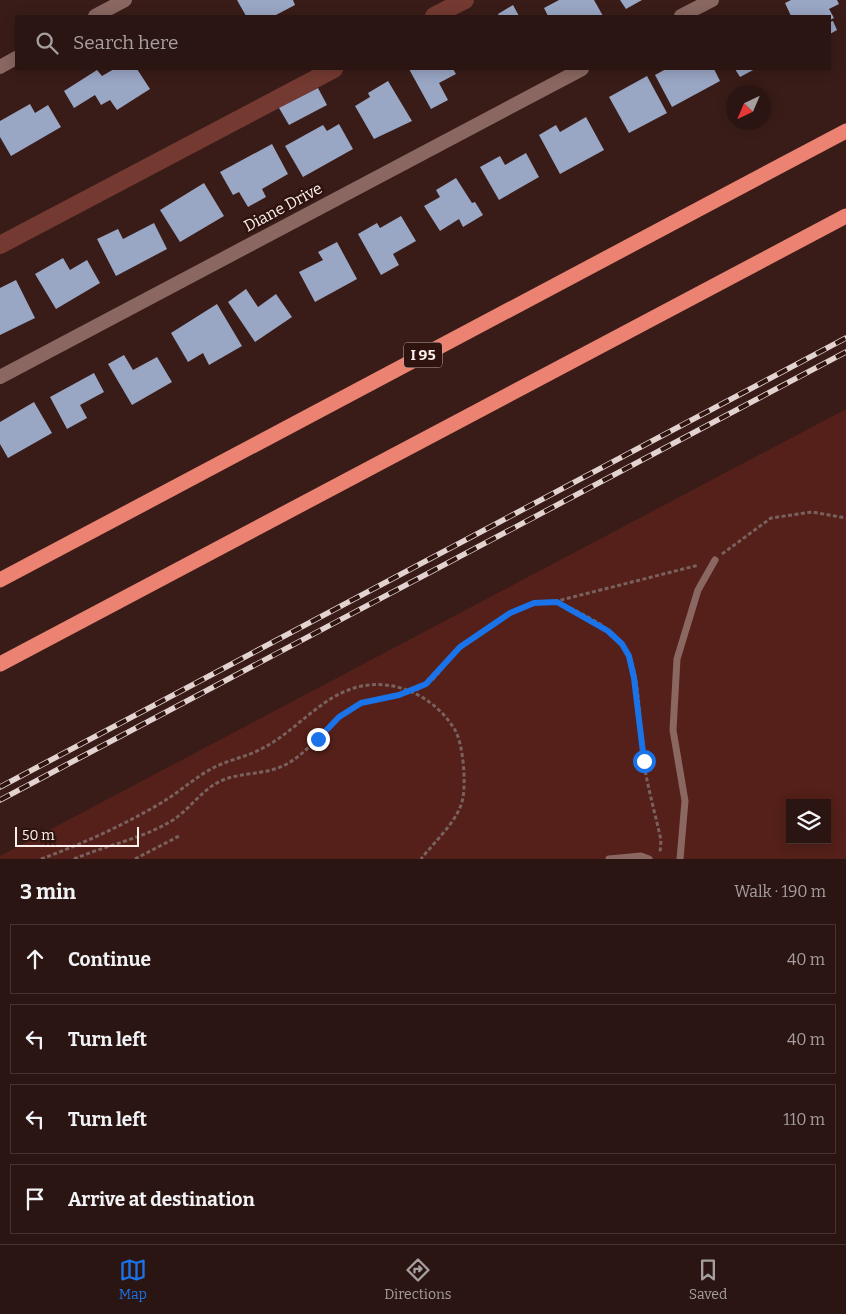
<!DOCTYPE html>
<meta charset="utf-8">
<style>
body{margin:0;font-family:Bitter,serif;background:#372220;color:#f1f3f6}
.controls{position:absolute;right:15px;bottom:15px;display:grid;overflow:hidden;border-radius:0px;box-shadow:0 2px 12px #0003}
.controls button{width:45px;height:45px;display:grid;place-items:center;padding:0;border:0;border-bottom:1px solid #473432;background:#2b1512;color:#f1f3f6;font:25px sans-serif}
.compass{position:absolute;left:726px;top:85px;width:45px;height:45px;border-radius:50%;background:#2b1512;box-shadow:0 2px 12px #0003;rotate:224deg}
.scale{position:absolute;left:15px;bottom:12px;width:124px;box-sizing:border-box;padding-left:5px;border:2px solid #fcefed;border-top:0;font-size:14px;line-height:18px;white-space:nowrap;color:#fcefed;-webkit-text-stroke:4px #2f130f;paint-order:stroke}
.stop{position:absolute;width:15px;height:15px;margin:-11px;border:4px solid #1a73e8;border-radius:50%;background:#fff}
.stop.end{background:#1a73e8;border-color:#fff;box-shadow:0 1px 5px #0008}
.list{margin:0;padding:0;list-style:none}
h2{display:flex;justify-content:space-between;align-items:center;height:65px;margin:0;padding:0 20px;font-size:21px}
h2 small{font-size:16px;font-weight:400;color:#a69f9f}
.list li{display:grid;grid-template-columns:32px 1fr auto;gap:15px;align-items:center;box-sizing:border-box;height:70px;margin:0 10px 10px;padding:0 10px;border:1px solid #473432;border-radius:0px}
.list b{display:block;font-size:19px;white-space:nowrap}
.list em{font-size:16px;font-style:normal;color:#a69f9f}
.icon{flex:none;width:28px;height:28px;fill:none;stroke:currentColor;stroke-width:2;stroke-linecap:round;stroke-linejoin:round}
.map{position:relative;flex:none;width:846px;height:859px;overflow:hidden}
.search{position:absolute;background:#2b1512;box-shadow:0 2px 12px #0003;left:15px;right:15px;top:15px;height:55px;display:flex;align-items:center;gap:12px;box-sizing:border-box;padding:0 18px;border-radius:0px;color:#a69f9f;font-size:19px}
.sheet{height:385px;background:#2b1512}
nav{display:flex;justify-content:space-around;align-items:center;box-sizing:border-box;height:70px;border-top:1px solid #473432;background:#2b1512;font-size:14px;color:#a69f9f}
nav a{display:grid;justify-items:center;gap:2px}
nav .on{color:#1a73e8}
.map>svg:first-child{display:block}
.green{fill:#542019;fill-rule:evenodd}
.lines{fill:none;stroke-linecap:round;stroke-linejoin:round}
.canal{stroke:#743a31;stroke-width:18}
.building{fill:#99a6c4}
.path{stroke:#79615e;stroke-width:3;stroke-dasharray:4 2.5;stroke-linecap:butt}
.lane{stroke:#8a6761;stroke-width:7}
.street{stroke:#8a6761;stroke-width:14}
.highway{stroke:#ec8271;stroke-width:15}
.rail-casing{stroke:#e2d2d0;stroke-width:5.5}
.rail{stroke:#2f130f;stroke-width:4;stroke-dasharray:11;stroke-linecap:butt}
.route{stroke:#1a73e8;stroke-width:6}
.labels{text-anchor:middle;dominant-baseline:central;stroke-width:5;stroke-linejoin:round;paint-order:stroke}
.shield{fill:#2f130f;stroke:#beadaa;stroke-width:1}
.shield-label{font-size:15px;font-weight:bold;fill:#fcefed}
.street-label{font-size:16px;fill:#fcefed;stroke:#2f130f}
</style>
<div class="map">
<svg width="846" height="859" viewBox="0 0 846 859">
<rect width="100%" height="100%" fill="#391c18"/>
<path class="green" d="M 846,409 L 846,859 L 0,859 L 0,856 ZM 790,803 L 827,803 L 827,840 L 790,840 Z"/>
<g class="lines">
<g class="canal">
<polyline points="434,16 465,0"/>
<polyline points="0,245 334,69"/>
</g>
</g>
<g class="building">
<polygon points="237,0 293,0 295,5 274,16 246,16"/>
<polygon points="559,0 594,0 603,16 548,16 544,8"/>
<polygon points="620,0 642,0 626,9"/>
<polygon points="791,0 837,0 839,4 829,9 834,18 830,20 830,16 791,16 785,3"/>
<polygon points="513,5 519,16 499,16 498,14"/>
<polygon points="833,21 837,30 830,34 830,22"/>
<polygon points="114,69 137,69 150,89 117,110 110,100 101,105 95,95 74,108 64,91 97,70 102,76"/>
<polygon points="409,69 453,69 456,74 439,83 448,100 431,109"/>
<polygon points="666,69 714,69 720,81 672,107 655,75"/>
<polygon points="735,69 755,69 740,77"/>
<polygon points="647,76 667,113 629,133 609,97"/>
<polygon points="388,81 412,121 374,139 355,106 370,97 368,93"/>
<polygon points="318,88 327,105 289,125 279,108"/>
<polygon points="30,104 35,113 48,105 61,127 11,156 0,137 0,121"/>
<polygon points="586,117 604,150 560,174 539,135 556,125 560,132"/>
<polygon points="339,124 353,149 303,177 285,146 323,125 327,131"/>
<polygon points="272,144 288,174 262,189 266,197 248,207 239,192 233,195 220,172"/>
<polygon points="526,153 539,177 499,200 480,167 500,156 505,165"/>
<polygon points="456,178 472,203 475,202 483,215 463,227 459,219 440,231 424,206 440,197 436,190"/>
<polygon points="204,183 224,216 180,242 160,210"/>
<polygon points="401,216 416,241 393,254 399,265 381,275 358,234 377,223 380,228"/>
<polygon points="154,223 167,249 116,276 97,239 118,229 123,239"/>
<polygon points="337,242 357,279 315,302 299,272 323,260 318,252"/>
<polygon points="63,258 70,270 87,260 100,283 56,309 35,274"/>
<polygon points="16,280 35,318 0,335 0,288"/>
<polygon points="246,289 258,307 276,294 292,317 255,342 228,302"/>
<polygon points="217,304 242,346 209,365 203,353 188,362 171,333"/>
<polygon points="124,355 133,370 157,357 172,382 132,405 108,364"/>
<polygon points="94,373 104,392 80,405 87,418 67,429 50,397"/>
<polygon points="34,402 52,433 8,458 0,444 0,422"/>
</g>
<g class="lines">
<g class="path">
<polyline points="722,554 771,518 812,512 846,518"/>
<path d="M 558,602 C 580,613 609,625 624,646 C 642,673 638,725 643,758 C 647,785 655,813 661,840 L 660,853"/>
<path d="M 41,859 C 82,844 122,826 161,803 C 178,793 193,779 211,769 C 227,760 247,757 263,748 C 298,730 322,694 362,686 C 398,679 436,698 455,730 C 463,744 466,780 463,797 C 460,819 435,841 421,859"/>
<path d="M 74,859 C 107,845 142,839 173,820 C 191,808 203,788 223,780 C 243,772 265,775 285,765 C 312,751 326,723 351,708 C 374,695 405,699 427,684 C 440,675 448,658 460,648 C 477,633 513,608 534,603 C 542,602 550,602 557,601 L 699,565"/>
<polyline points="135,859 181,835"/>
</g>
<g class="lane">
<polyline points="609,859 641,856 649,859"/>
<polyline points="680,859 685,801 673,730 677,659 698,590 715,560"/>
</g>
<g class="street">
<polyline points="95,16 125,0"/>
<polyline points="681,16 712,0"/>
<polyline points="0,67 16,58"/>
<polyline points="0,377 582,69"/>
</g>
<g class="highway">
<polyline points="0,580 846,131"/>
<polyline points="0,664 846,216"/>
</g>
<defs>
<g id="rail">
<polyline points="0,787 846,338"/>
<polyline points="0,800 846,352"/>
</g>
</defs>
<use href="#rail" class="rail-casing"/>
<use href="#rail" class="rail"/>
</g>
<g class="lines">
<polyline class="route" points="318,739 339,717 361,703 399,695 426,684 460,647 510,613 534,603 557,602 608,631 622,644 629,656 634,678 644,761"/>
</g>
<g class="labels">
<rect class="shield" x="404" y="342.5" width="38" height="25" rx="4"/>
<g class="shield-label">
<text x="423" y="355">I 95</text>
</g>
<g class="street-label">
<text transform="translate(283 207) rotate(-28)">Diane Drive</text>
</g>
</g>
</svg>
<div class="controls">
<button><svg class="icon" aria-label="layers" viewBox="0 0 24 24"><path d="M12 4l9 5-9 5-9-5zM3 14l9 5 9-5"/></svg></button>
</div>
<svg class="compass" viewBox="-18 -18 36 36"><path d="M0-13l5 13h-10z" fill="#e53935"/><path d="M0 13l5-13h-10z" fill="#a69f9f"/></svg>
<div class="scale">50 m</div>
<div class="stop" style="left:644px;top:761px"></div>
<div class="stop end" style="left:318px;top:739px"></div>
<div class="search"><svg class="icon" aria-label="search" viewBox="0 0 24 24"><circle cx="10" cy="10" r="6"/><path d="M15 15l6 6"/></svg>Search here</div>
</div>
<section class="sheet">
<h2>3 min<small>Walk · 190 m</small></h2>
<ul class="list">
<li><svg class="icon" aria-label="ahead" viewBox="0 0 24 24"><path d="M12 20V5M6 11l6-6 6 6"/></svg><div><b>Continue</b></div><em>40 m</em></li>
<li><svg class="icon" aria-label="left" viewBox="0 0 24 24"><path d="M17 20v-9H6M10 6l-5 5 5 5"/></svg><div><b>Turn left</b></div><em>40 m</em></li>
<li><svg class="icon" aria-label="left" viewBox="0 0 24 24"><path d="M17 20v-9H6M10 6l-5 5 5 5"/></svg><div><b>Turn left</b></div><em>110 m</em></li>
<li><svg class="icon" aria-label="arrive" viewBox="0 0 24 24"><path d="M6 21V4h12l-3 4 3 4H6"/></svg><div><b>Arrive at destination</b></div></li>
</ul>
</section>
<nav>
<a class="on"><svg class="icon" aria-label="map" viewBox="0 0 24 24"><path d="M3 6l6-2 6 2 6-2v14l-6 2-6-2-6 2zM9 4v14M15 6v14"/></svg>Map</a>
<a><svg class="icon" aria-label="directions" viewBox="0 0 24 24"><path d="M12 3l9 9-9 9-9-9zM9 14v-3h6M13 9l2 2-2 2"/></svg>Directions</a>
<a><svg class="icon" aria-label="saved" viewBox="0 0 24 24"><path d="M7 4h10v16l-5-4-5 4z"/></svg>Saved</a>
</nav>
